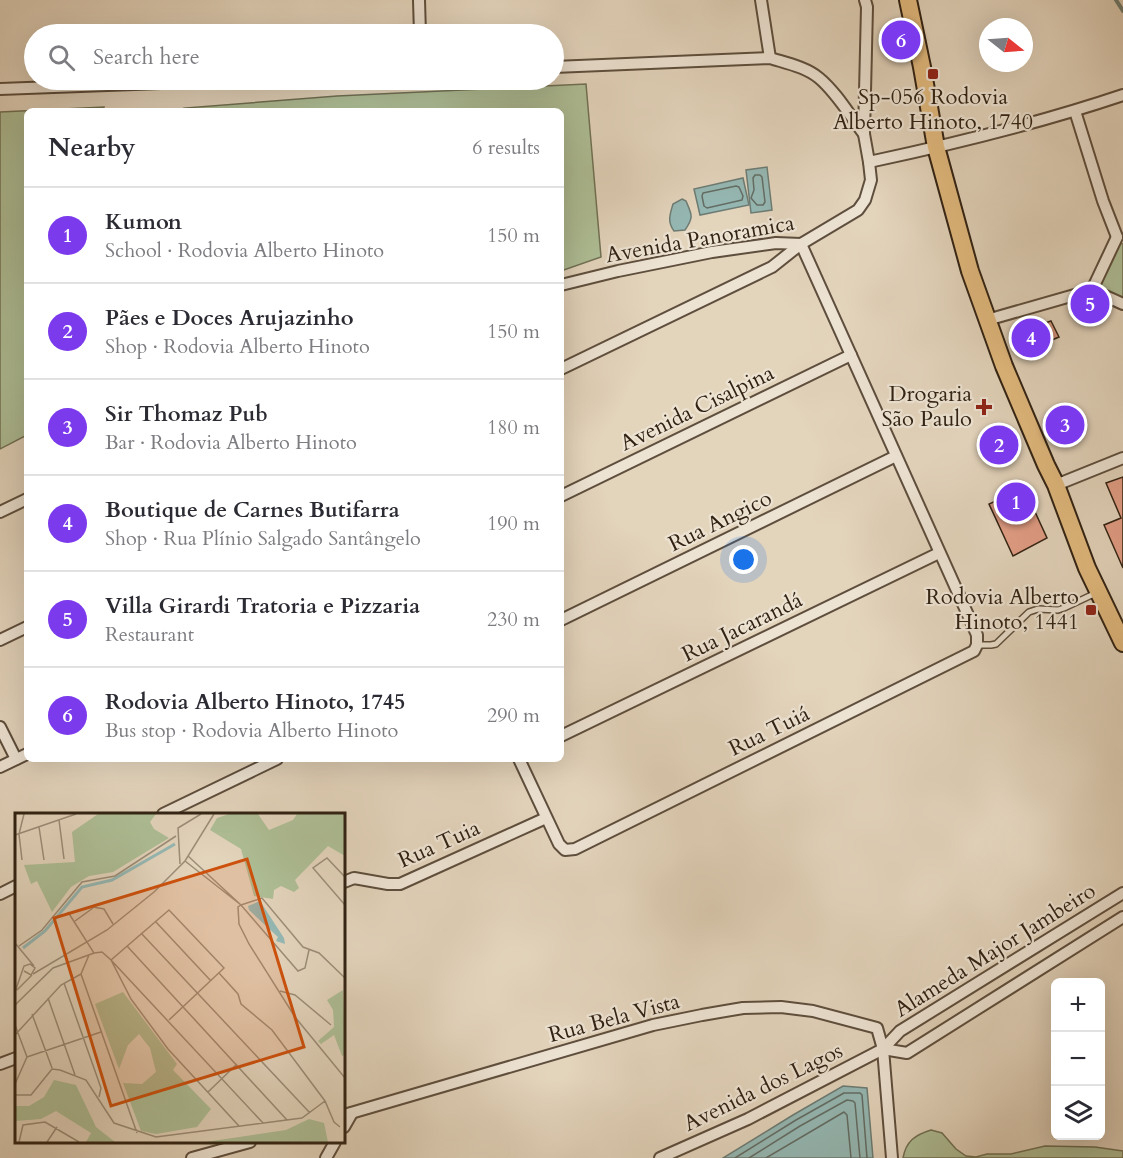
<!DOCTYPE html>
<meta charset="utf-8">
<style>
body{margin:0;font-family:Cardo,serif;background:#f7f7f7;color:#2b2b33}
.controls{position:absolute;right:18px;bottom:18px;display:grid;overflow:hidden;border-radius:9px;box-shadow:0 6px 24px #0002}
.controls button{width:54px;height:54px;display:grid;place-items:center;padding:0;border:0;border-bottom:2px solid #e1e1e2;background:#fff;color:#2b2b33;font:30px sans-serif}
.compass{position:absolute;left:979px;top:18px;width:54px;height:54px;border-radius:50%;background:#fff;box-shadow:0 6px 24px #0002;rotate:107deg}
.you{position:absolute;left:744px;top:560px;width:21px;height:21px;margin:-15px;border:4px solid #fff;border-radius:50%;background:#1a73e8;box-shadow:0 0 0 9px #1a73e833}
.badge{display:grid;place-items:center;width:39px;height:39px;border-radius:50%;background:#7c3aed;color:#fff;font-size:20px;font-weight:700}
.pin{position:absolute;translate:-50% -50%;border:3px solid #fff;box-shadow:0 2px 6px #0006}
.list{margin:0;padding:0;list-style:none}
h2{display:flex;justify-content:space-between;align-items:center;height:78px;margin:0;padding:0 24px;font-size:26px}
h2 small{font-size:20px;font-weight:400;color:#7c7c81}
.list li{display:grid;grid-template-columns:39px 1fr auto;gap:18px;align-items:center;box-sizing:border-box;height:96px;padding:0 24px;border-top:2px solid #e1e1e2}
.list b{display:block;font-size:22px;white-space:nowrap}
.list p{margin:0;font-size:20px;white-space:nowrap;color:#7c7c81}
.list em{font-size:20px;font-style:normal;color:#7c7c81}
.icon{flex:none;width:33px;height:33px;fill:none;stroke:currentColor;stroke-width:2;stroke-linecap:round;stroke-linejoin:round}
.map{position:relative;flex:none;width:1123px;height:1158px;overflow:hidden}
.search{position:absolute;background:#fff;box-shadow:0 6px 24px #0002;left:24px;top:24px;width:540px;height:66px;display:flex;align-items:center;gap:15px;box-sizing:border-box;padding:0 21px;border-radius:33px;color:#7c7c81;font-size:22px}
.panel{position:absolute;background:#fff;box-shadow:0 6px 24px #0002;left:24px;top:108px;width:540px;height:654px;border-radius:9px}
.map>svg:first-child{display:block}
.green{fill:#aebe96;stroke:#707054;stroke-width:1.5}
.water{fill:#95b8b4;stroke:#6d7c74;stroke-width:1.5}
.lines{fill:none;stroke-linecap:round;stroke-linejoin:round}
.shore{stroke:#636d64;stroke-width:1.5}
.stream{stroke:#6d7c74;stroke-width:4}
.building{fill:#e39e86;stroke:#312213;stroke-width:1.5}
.lane-casing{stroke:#5e4e3d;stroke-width:8}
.street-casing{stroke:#5e4e3d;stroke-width:14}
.primary-casing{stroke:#312213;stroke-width:20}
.lane{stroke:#ede3d3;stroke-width:5}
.street{stroke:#ede3d3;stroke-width:10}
.primary{stroke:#e2ba7e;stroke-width:16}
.poi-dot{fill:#8f2418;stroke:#ede3d3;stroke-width:2}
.labels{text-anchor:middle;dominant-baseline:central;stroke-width:4.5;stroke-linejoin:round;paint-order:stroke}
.poi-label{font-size:22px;fill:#312213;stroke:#ede3d3;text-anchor:end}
.street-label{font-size:22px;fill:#312213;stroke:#ede3d3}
.inset-river{fill:none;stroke:#95b8b4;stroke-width:3}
.inset-road{fill:none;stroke:#9c8d78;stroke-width:1.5}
.view{fill:#cd510d;fill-opacity:0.15;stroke:#cd510d;stroke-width:3}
.inset-edge{fill:none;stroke:#312213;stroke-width:3}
</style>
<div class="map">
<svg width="1123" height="1158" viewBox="0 0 1123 1158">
<rect width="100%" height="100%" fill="#e3d4bc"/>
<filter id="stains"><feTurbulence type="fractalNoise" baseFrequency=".00333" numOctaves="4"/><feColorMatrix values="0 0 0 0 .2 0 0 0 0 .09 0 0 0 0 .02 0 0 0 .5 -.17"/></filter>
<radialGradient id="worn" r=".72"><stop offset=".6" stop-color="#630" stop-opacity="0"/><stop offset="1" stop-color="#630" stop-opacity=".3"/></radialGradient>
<g class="green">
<polygon points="586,84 601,257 561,271 561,111 189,111 185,108 337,96"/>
<polygon points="104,107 103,111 27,111 27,435 0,449 0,112"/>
<polygon points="1119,242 1123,244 1123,299 1098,288"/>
<path d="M 931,1130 L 942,1133 L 956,1149 L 966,1156 L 976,1157 L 987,1154 L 1011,1154 L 1045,1146 L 1095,1147 L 1123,1151 L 1123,1158 L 903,1158 C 906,1141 915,1135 931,1130 Z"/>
</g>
<g class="water">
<polygon points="767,167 772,210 751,213 746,170"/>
<polygon points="743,178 749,205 700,215 694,189"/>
<path d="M 682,199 L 686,201 C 692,215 694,217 685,230 L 674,231 C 667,222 670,214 673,204 Z"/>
<polygon points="843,1086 867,1088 873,1158 723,1158 793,1115"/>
</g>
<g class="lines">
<g class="shore">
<polygon points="755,175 760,175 762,177 765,202 763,205 757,205 751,198 754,190 753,178"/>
<polygon points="736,186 739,187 743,196 742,200 707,208 704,206 702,196 703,193"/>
<polyline points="735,1158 796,1120 844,1093 860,1093 862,1095 867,1158"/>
<polyline points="749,1158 800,1126 847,1100 853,1101 855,1103 860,1158"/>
<polyline points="766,1158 844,1112 847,1115 851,1158"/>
</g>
<polyline class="stream" points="1116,0 1123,11"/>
</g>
<g class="building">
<polygon points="1051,321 1059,337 1030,349 1022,331"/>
<polygon points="1123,477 1123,568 1104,525 1121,518 1106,483"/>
<polygon points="1024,488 1047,538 1013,556 989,504"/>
</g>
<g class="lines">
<defs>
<polyline id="lane" points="977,645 991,645 996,644 1029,612 1038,609 1058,610 1064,608 1096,593"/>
<g id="street">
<polyline points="419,0 420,34"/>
<polyline points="761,0 770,58"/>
<path d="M 865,0 L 867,7 L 864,134 L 869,162 C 954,144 1040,123 1123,95"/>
<path d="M 554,67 L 770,58 C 786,63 806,67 819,78 C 837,93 850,116 864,134"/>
<polyline points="0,89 242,80"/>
<polyline points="1075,111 1103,201 1117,237"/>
<polyline points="561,285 618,271 712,252 776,243 801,244 858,210 865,200 871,180 869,162"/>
<polyline points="1092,290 1117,237"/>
<polyline points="1092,290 1123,304"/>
<polyline points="987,320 1092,290"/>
<polyline points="1056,485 1123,458"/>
<polyline points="561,496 851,355"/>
<polyline points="0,512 27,499"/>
<polyline points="561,620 896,456"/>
<polyline points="0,640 27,627"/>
<polyline points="0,727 16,759"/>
<polyline points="561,736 939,553"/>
<polyline points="519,759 559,844 565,850 575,849 970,653 974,651 977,645 977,635 801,244 772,267 561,369"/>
<polyline points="0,767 27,754"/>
<polyline points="163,814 277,759"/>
<polyline points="344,882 354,878 388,884 400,884 546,818"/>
<polyline points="0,894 16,886"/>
<polyline points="883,1049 907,1053 1123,917"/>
<polyline points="0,1064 16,1058"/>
<polyline points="344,1115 653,1025 702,1015 743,1008 781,1007 813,1011 877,1028 883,1049 892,1158"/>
<polyline points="344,1127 352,1113"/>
<polyline points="192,1158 250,1142"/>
<polyline points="326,1158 335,1142"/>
<polyline points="660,1158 748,1119 883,1049 900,1031 1123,893"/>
</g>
<polyline id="primary" points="908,0 922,67 936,147 970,271 1004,366 1046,465 1056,485 1087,568 1123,643"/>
</defs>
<use href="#lane" class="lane-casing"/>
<use href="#street" class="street-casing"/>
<use href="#primary" class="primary-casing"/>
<use href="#lane" class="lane"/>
<use href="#street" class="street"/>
<use href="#primary" class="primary"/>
</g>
<g class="poi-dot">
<rect x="927" y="68" width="12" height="12" rx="3"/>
<path d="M981 398h6v6h6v6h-6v6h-6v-6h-6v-6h6z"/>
<rect x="1085" y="604" width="12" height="12" rx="3"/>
</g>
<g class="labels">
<g class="poi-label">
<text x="933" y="97" text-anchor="middle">Sp-056 Rodovia<tspan x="933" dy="25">Alberto Hinoto, 1740</tspan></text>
<text x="972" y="394">Drogaria<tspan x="972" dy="25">São Paulo</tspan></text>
<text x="1079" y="597">Rodovia Alberto<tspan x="1079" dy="25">Hinoto, 1441</tspan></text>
</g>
<g class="street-label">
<text transform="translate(700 239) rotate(-10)">Avenida Panoramica</text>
<text transform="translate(697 408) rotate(-26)">Avenida Cisalpina</text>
<text transform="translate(720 521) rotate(-26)">Rua Angico</text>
<text transform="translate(742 627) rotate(-26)">Rua Jacarandá</text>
<text transform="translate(769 731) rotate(-26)">Rua Tuiá</text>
<text transform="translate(439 844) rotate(-24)">Rua Tuia</text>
<text transform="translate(995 950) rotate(-32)">Alameda Major Jambeiro</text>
<text transform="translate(614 1018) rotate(-15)">Rua Bela Vista</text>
<text transform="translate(763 1087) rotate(-26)">Avenida dos Lagos</text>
</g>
</g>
<g transform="translate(15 813)">
<rect width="330" height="330" fill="#e3d4bc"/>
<path d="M 83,1 L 141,1 L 135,9 L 139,16 L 154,25 L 98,59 L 74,63 L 56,74 L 37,99 L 22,68 L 16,71 L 9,52 L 60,49 L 57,19 ZM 214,1 L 243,1 L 254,17 L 278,7 L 282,1 L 330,1 L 330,43 L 313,33 L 280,67 L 284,75 L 279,79 L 266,73 L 259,77 L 258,86 L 239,83 L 226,36 L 195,17 L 202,5 ZM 328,177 L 330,242 L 327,243 L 319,222 L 306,231 L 303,228 L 319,214 L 318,197 L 312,187 ZM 108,179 L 162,251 L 158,257 L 196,296 L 182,314 L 141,321 L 126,318 L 108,270 L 127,271 L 141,259 L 135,235 L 124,221 L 113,232 L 104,256 L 80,191 ZM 39,267 L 61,272 L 81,314 L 100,329 L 71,329 L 76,320 L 41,298 L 26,306 L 1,308 L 0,321 L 0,293 L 14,293 L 29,284 ZM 294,306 L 309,310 L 313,329 L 190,329 L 271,317 Z" fill="#aebe96"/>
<path d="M 245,88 L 269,125 L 270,131 L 261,128 L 263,124 L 234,97 L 233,93 Z" fill="#95b8b4"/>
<path class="inset-river" d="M 8,135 L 30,118 L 67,74 L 97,67 L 160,31"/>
<path class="inset-road" d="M 44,7 L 49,46M 24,14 L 29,47M 0,22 L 61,1M 173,43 L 226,92M 7,47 L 4,21 L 9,1M 170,48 L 226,92 L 283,158 L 290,155 L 294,137M 165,51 L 163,15 L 186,1M 330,64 L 312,45 L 298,55 L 330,92M 226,92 L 223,94 L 224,111 L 234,131 L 280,204 L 330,265M 226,92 L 247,85 L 288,134 L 304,140 L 330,165M 78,94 L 89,96 L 98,111M 60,108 L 78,95M 140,108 L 196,168M 126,120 L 295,300M 0,130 L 19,153M 4,133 L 27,117 L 67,69 L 100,63 L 161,23M 112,133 L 272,307M 79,140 L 87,139 L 96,147 L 116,186 L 153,236 L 224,313M 74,142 L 66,161 L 122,320M 204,160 L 223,181 L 226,191 L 257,217 L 310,288 L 319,309 L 325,314M 18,161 L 92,117 L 139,79 L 170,48 L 199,1M 49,170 L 86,275 L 84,284M 2,177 L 17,162M 265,178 L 280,182 L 316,212M 0,179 L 9,153 L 15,151 L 20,155 L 16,162 L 9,158M 33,185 L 60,262M 0,192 L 38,155 L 79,140 L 53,99M 17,201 L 37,255M 154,207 L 209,155 L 154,97 L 96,147 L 248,310M 0,212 L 12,244M 0,222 L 46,172 L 66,161M 12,244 L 86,219M 0,271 L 12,244M 193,279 L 222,251M 0,282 L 16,282 L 37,256 L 45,257 L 71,267 L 99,310 L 141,324 L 287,305 L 310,288M 4,329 L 8,312 L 30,309 L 64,329M 32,329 L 42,314"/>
<path class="view" d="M 232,46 L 289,234 L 96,293 L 39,105 Z"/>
<rect width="330" height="330" class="inset-edge"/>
</g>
<rect width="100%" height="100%" filter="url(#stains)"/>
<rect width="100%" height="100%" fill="url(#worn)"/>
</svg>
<div class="controls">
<button>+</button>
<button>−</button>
<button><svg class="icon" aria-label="layers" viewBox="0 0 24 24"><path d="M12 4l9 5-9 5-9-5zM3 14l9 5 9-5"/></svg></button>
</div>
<svg class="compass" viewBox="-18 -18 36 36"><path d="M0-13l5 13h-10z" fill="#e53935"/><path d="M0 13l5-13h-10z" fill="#7c7c81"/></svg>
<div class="you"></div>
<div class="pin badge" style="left:1016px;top:502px">1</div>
<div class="pin badge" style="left:999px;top:445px">2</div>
<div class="pin badge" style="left:1065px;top:425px">3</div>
<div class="pin badge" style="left:1031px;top:338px">4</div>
<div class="pin badge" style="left:1090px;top:304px">5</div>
<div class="pin badge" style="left:901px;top:40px">6</div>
<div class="search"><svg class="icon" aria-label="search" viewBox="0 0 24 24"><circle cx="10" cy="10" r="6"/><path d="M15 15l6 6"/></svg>Search here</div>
<section class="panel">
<h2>Nearby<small>6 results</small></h2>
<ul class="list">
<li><span class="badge">1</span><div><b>Kumon</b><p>School · Rodovia Alberto Hinoto</p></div><em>150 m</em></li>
<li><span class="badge">2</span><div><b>Pães e Doces Arujazinho</b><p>Shop · Rodovia Alberto Hinoto</p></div><em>150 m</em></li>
<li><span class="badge">3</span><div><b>Sir Thomaz Pub</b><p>Bar · Rodovia Alberto Hinoto</p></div><em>180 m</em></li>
<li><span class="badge">4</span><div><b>Boutique de Carnes Butifarra</b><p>Shop · Rua Plínio Salgado Santângelo</p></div><em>190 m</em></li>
<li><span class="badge">5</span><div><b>Villa Girardi Tratoria e Pizzaria</b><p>Restaurant</p></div><em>230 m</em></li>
<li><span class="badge">6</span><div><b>Rodovia Alberto Hinoto, 1745</b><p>Bus stop · Rodovia Alberto Hinoto</p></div><em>290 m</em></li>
</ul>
</section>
</div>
